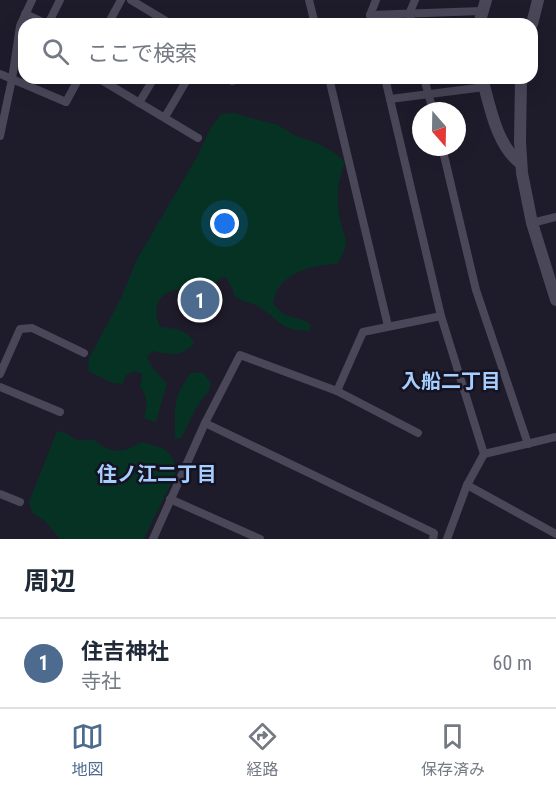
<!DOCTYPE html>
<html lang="ja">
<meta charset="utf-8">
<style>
body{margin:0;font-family:"Roboto Condensed","Noto Sans JP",sans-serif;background:#f2f2f3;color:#1f2937}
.compass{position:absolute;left:412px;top:102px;width:54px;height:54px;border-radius:50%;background:#fff;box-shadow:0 6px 24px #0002;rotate:160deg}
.you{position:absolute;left:225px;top:224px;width:21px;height:21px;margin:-15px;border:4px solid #fff;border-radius:50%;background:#1a73e8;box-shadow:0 0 0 9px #1a73e833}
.badge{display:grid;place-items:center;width:39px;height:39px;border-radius:50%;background:#4d6b8f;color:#fff;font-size:20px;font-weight:700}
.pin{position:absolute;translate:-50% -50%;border:3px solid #fff;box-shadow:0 2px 6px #0006}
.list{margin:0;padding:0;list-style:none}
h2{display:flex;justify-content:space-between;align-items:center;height:78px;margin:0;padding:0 24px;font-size:26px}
h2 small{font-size:20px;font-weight:400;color:#747a83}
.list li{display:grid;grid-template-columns:39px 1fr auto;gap:18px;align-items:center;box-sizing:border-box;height:90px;padding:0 24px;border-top:2px solid #e0e1e3}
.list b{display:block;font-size:22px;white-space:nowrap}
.list p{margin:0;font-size:20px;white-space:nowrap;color:#747a83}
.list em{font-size:20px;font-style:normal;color:#747a83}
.icon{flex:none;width:33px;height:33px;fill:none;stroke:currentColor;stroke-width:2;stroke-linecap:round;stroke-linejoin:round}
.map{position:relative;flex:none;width:556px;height:539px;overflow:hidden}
.search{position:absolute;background:#fff;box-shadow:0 6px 24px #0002;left:18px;right:18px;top:18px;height:66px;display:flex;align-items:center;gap:15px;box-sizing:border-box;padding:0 21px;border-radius:18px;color:#747a83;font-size:22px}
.sheet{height:168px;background:#fff}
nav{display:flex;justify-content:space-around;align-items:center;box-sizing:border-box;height:84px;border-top:2px solid #e0e1e3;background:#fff;font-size:16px;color:#747a83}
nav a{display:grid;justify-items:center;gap:3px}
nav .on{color:#4d6b8f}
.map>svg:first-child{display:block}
.green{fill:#063223}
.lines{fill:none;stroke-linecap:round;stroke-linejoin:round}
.street{stroke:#4a4759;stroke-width:8}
.secondary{stroke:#4a4759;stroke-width:12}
.labels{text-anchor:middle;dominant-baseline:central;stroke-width:5;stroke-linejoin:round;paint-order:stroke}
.neighbourhood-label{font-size:20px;font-weight:bold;fill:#a6cefe;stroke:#151221}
</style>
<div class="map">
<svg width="556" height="539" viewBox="0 0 556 539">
<rect width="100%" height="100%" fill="#1e1b2b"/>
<g class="green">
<path d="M 233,113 L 278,125 L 296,136 L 317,143 L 335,153 L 345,162 C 338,179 336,197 339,214 C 343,239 353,240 337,264 C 311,265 278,273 273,303 C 288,323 296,313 311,325 L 309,331 C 276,330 281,319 257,306 C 249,302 241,301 234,296 L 233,290 L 226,277 L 220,278 L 205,295 C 196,293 185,289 176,290 C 156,292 153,312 160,327 C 174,328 187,329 194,342 C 186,357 168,355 153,351 L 147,357 L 154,370 L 167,383 L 156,422 L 144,418 C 147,407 148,396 140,387 L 142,374 L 134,371 L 125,376 L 123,384 L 112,383 L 88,371 L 89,358 L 120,300 L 137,259 L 197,157 L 210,129 L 221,114 Z"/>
<path d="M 202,372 L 210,381 L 210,389 L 196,408 L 182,437 L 179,439 L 175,437 C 175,407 172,398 191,373 Z"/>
<path d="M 57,431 L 64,432 L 76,440 L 94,440 C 111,454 122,454 141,442 C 163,448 169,446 177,470 C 167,494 154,515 144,539 L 60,539 L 45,521 L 32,513 L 29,502 Z"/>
</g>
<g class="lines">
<g class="street">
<polyline points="131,0 171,24"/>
<polyline points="309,0 315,24"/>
<polyline points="25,14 47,24"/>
<polyline points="370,15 482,11"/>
<polyline points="48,24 60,0"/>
<polyline points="108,24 121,0"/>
<polyline points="372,24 370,15 376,0"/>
<polyline points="412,24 409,14 415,0"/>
<polyline points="0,74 66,102 79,78"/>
<polyline points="98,78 198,138"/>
<polyline points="329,78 388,326"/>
<polyline points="385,78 441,316 484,454"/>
<polyline points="424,78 433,111"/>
<polyline points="232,81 241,78"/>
<polyline points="390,99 485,87"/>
<polyline points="139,103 154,78"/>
<polyline points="165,117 188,78"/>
<polyline points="0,136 12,79 20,26 32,0"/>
<polyline points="442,147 476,290 528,444"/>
<polyline points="532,223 556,217"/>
<polyline points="0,374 20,329 32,328 84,353"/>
<polyline points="0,387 60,412"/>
<polyline points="337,391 363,332 441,316"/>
<polyline points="205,423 434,533 433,539"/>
<polyline points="467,485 556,534"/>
<polyline points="0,494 20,502"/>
<polyline points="170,499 260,539"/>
<polyline points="153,539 205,423 240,355 337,391 418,433"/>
<polyline points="447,539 467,485 484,454 556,437"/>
</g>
<g class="secondary">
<polyline points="479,24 486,0"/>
<polyline points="532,24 538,0"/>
<path d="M 482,78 C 490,106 496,144 520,163"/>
<polyline points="521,78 520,141 522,173 532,223 556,300"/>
</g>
</g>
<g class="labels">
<g class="neighbourhood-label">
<text x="451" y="381">入船二丁目</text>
<text x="157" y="474">住ノ江二丁目</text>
</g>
</g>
</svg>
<svg class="compass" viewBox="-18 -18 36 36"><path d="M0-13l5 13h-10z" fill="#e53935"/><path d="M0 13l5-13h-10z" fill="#747a83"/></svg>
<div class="you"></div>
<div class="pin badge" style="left:200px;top:300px">1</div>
<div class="search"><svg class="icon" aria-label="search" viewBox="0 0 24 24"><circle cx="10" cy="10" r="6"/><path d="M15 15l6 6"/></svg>ここで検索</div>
</div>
<section class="sheet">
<h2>周辺<small></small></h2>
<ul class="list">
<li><span class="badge">1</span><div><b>住吉神社</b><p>寺社</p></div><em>60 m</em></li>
</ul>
</section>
<nav>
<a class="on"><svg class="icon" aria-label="map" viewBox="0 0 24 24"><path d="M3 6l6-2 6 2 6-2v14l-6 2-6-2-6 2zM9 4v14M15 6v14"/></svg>地図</a>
<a><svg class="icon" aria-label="directions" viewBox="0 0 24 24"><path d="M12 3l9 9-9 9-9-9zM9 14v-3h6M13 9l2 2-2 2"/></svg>経路</a>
<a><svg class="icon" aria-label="saved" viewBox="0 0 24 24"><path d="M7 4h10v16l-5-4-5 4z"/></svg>保存済み</a>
</nav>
